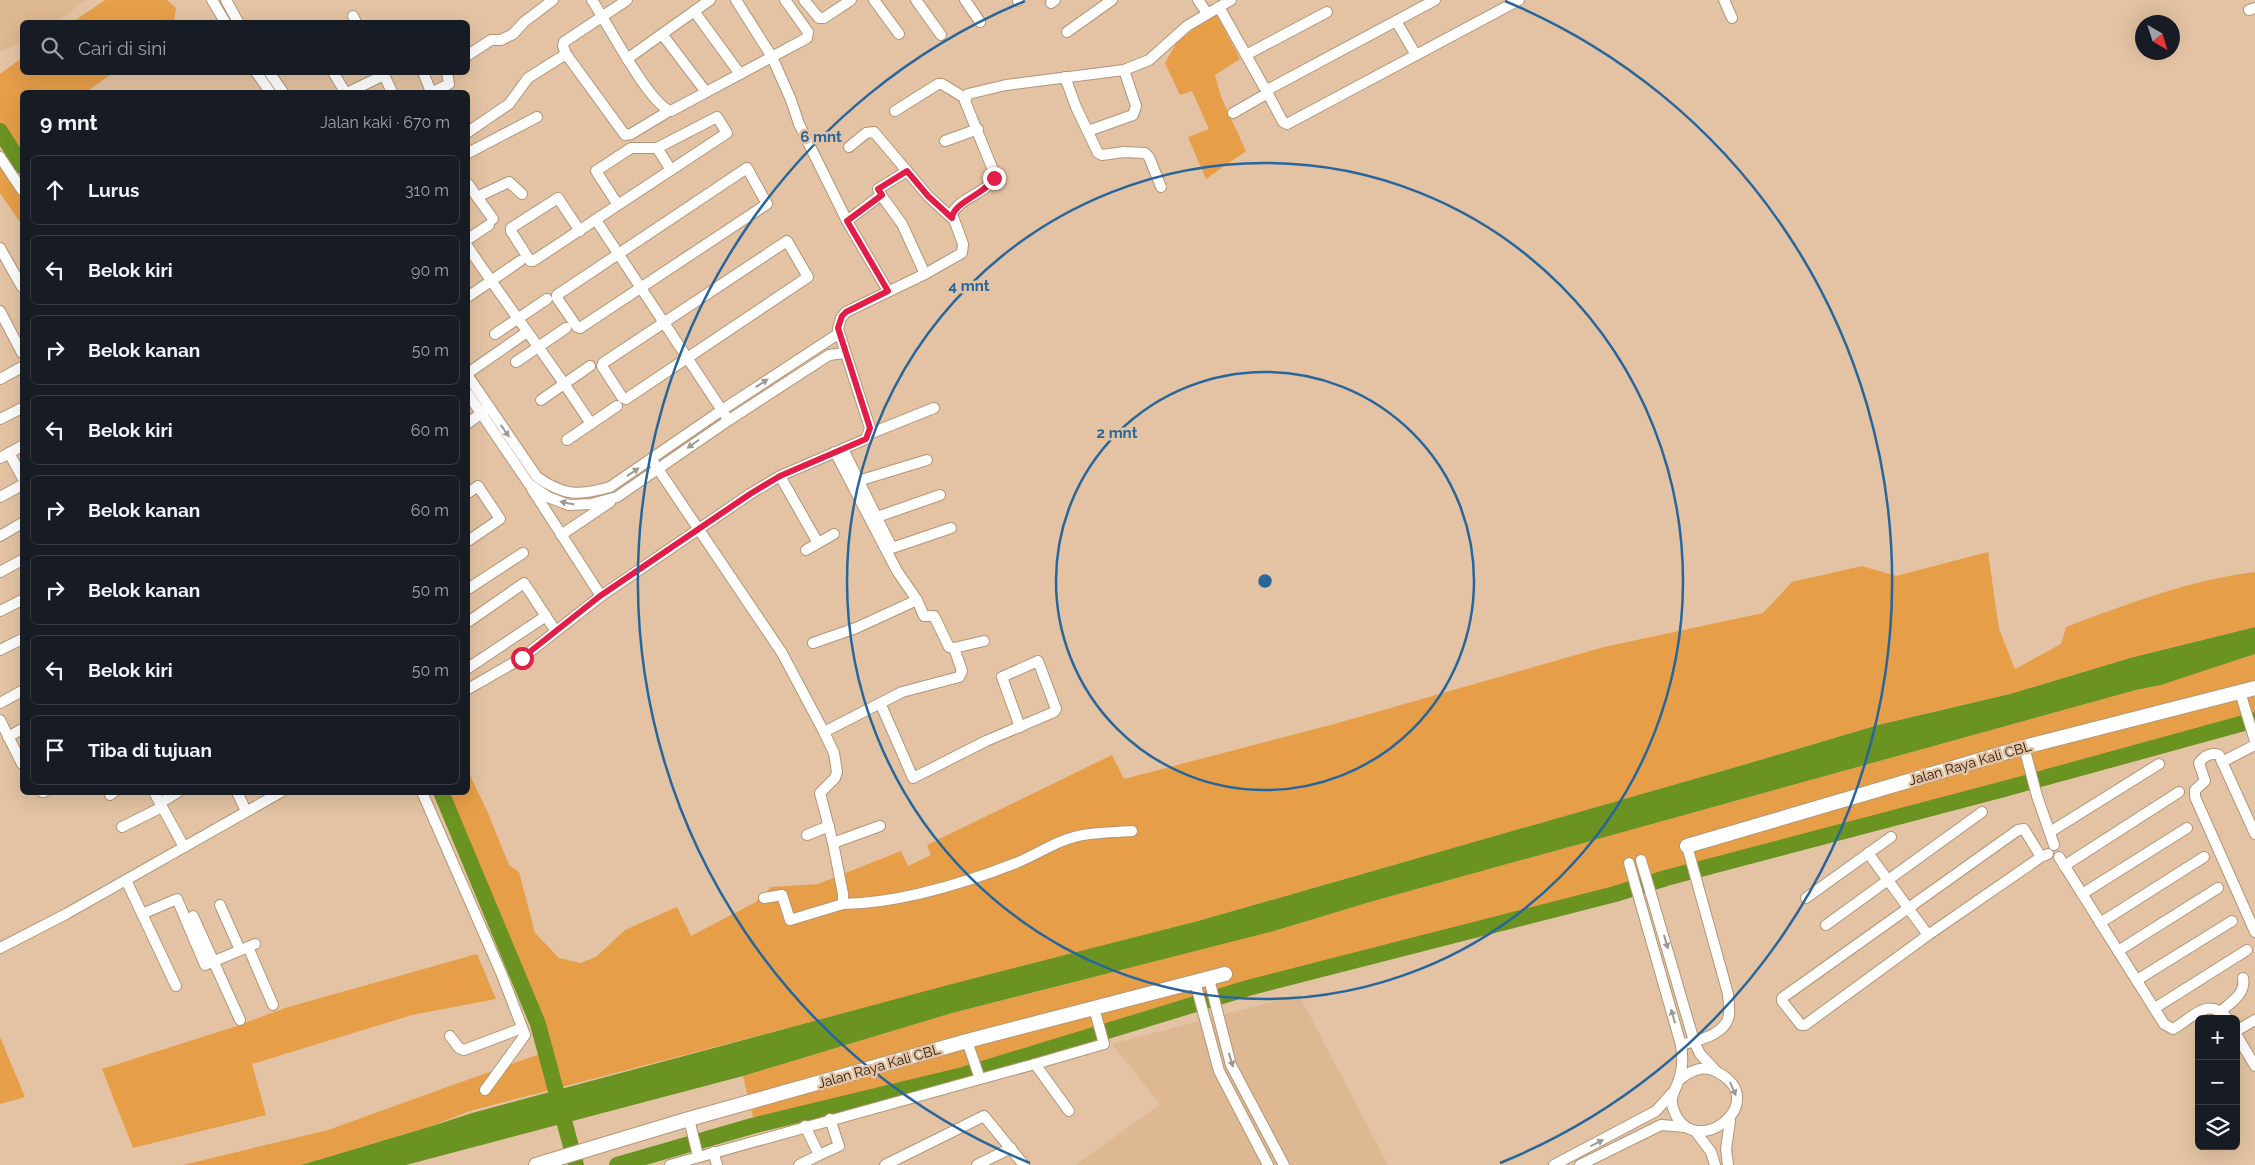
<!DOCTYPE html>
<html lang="id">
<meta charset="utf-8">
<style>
body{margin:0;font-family:Raleway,sans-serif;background:#242831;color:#f1f3f6}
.controls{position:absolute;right:15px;bottom:15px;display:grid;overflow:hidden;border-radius:8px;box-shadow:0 5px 20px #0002}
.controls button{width:45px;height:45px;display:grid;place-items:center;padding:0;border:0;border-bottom:1px solid #363941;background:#171b24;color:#f1f3f6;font:25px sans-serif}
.compass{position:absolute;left:2135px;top:15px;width:45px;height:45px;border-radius:50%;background:#171b24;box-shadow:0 5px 20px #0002;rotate:141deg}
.stop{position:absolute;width:15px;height:15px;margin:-11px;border:4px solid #e11d48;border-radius:50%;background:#fff}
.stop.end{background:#e11d48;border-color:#fff;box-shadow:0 1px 5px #0008}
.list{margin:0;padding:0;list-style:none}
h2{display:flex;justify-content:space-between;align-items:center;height:65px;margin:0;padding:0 20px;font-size:21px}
h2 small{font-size:16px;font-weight:400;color:#9ea1a6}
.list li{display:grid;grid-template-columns:32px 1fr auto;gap:15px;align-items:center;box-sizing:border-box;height:70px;margin:0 10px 10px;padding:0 10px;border:1px solid #363941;border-radius:8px}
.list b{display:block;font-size:19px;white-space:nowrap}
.list em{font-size:16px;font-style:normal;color:#9ea1a6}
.icon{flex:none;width:28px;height:28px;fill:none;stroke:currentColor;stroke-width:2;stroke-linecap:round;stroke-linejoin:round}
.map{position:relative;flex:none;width:2255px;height:1165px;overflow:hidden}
.search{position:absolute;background:#171b24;box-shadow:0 5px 20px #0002;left:20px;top:20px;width:450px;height:55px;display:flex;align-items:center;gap:12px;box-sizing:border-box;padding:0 18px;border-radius:8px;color:#9ea1a6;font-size:19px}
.panel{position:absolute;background:#171b24;box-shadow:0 5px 20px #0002;left:20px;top:90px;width:450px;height:705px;border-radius:8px}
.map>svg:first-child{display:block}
.built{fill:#ddb892}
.green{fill:#e69e48}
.water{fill:#6a9322}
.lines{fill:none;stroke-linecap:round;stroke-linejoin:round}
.river{stroke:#6a9322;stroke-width:16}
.minor-casing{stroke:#b39576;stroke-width:12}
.major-casing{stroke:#b39576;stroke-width:16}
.minor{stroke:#fff;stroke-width:10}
.major{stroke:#fff;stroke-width:14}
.oneway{fill:#9e9993}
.route{stroke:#e11d48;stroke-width:6}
.ring{fill:none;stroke:#27669c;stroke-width:2.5}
.labels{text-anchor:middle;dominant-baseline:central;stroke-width:5;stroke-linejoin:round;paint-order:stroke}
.street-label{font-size:14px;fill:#271c0f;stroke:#e3c3a3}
.centre{fill:#27669c;stroke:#e3c3a3;stroke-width:2.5}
.ring-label{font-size:15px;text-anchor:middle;font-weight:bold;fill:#27669c;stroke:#e3c3a3;stroke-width:5;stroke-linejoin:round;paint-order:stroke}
</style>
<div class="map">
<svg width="2255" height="1165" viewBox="0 0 2255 1165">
<rect width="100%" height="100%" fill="#e3c3a3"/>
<g class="built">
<polygon points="0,0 86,0 56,22 22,22 22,41 0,52"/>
<polygon points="1299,995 1388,1165 1076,1165 1160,1104 1112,1044"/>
</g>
<g class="green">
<polygon points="105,0 167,0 176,8 174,22 73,22"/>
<polygon points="1217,15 1240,59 1215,75 1221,97 1246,151 1206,179 1188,137 1209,129 1192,91 1180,95 1165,63 1177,42 1205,20"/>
<polygon points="22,58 22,72 113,73 86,92 22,92 22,166 0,131 0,74"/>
<polygon points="0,156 22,189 22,225 0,193"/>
<path d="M 1988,552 L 1999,629 L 2015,669 L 2061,644 L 2066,627 C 2128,604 2189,580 2255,572 L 2255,627 L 2130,658 L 2010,694 L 1878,725 L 1743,765 L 1198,921 L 470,1111 L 429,1127 L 301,1165 L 183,1165 L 328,1130 L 545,1052 L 538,1024 L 441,793 L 468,792 L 468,771 L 488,813 L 509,865 L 519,872 L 535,933 L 559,958 L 580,963 L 596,957 L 625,930 L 677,907 L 691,936 L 756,902 L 771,887 L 818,884 L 901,851 L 908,866 L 931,855 L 927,845 L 1112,755 L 1124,779 L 1338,723 L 1604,647 L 1763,613 L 1792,582 L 1862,566 L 1896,576 Z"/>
<polygon points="2255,654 2255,716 755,1125 743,1076 952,1013 1274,931 1370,902 2136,690 2161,685"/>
<polygon points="477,954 496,999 412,1015 252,1064 266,1115 133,1148 102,1069 237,1026 285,1008"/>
<polygon points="0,1037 25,1097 0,1104"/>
</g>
<polygon class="water" points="2255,627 2255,654 2161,685 2136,690 1370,902 1274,931 952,1013 743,1076 406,1165 301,1165 429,1127 472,1113 952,984 1198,921 1743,765 1878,725 2010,694 2130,658"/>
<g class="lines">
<g class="river">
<polyline points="0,131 22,166"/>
<polyline points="441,792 538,1024 576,1165"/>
<polyline points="617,1165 752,1126 963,1075 1248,988 1615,894 1666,878 2004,789 2255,720"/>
</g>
<defs>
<g id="minor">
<polyline points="212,0 225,22"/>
<polyline points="226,0 238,22"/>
<path d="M 592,0 C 606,21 650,106 671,111 L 807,38 L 808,32 L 785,0"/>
<polyline points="627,0 564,42 563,46 566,54 625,135 631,134 669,111"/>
<polyline points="736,0 772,57 791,100 799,124 847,221 888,291"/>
<polyline points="804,0 819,18 824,18 851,0"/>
<polyline points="874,0 899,34"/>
<polyline points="916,0 941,35"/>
<polyline points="965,0 980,22"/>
<polyline points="1018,0 1018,1"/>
<polyline points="1198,0 1207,13"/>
<polyline points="1724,0 1732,18"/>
<polyline points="1051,3 1055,0"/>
<polyline points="1219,7 1264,87 1269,89 1435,0"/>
<polyline points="2249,10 2255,8"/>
<polyline points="694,11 740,74"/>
<polyline points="353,16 356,22"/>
<polyline points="1396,21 1416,55"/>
<polyline points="1067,32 1112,0"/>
<polyline points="662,34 706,92"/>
<polyline points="468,55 491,40 501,40 513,34 524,22 553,0"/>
<polyline points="1246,55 1327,12"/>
<polyline points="627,59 710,0"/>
<polyline points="256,72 270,92"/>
<polyline points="269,72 283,92"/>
<polyline points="333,72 345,92"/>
<polyline points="423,72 431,92"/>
<polyline points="1065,77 1076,107 1098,153 1102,155 1124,152 1145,153 1149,157 1161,187"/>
<polyline points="1265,88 1283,122 1287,124 1519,0"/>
<polyline points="349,92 384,75 392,92"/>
<polyline points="433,92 449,84 447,72"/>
<polyline points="895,111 938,84 942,84 965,98"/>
<polyline points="1233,113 1268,93"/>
<polyline points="1088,131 1133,115 1136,106 1124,70"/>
<polyline points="468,132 509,104 528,78 566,54"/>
<polyline points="945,141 978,129"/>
<polyline points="849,147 866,133 874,132 928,196 952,218"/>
<polyline points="657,148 671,170"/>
<polyline points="468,153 537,117"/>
<polyline points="0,157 22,190"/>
<polygon points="747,168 767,204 580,328 577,327 557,298 557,295"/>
<polyline points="468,184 493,219"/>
<polyline points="881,195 902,224 925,274"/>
<polyline points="477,197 509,182 522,194"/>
<polyline points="596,220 725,415"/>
<polyline points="847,221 881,195 878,189 907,171"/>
<polyline points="580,231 558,198 511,228 511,231 530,261 533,261 727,133 717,117 657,148 631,148 596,171 618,205"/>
<polyline points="468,239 489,225"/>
<polygon points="787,241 808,277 626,399 622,397 602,366 603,363"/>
<path d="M 468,247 C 508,307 552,363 591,424"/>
<polyline points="0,248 22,287"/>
<polyline points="469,296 520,261"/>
<polyline points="0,311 22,353"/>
<polyline points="495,334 547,299"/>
<polyline points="516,362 566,328"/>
<polyline points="468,373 527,332"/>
<path d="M 468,376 L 537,477 C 564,496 578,496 610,487 L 722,410 L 838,334"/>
<polyline points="0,379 22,367"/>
<polyline points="468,394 529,484 548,497 569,505 591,504 617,497 729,420 829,355 845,353"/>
<polyline points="541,400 590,366"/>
<polyline points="0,419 22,408"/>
<polyline points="468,423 486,410"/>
<polyline points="869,434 934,408"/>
<polyline points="567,440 617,406"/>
<polyline points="843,449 892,548 951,528"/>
<polyline points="9,453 22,477"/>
<polyline points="0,458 22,446"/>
<polyline points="652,460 782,653 824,732 834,753 837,772 835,778 820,793 833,843 880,826"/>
<polyline points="780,476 818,543"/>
<polyline points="858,481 927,460"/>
<polyline points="532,489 601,596"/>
<polyline points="468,493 478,486 500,519 468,541"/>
<polyline points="0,497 22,485"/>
<polyline points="877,517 940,495"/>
<polyline points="561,535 610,502"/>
<polyline points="0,536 22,523"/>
<polyline points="806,550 834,534"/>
<polyline points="0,572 22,560"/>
<polyline points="468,589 523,553"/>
<polyline points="917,600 924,616 934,616 949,647 954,648"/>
<polyline points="0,611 22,600"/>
<polyline points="468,622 524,583 555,630"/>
<polyline points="813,643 856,628 917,600 897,571 835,452"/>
<polyline points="0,650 22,639"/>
<polyline points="468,668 546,616"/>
<path d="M 468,689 L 522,658 L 601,596 L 750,494 L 780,476 L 866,439 L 870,428 L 838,329 L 841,318 L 846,312 L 925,274 L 962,253 L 963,244 L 952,214 C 961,196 987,195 995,175 L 965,101 L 968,94 L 1006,85 L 1124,70 L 1149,60 L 1187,26 L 1231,0"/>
<polyline points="2240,692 2255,741"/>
<polyline points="0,703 22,691"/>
<polyline points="881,705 913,778 986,741 1054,712 1056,709 1038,661 1002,677 1020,727"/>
<polyline points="0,720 22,764"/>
<polyline points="824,732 902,692 959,677 962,671 954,648 984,641"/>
<polyline points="8,737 22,729"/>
<polyline points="2024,747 2037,796 2054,845"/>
<polyline points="2222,762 2255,745"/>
<polyline points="42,792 44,792"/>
<polyline points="154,792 184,847"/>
<polyline points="237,792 246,811"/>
<polyline points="422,792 502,975 525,1035 485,1090"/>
<polyline points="110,795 114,792"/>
<polyline points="160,803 178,792"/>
<polyline points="122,827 162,807"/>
<polyline points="2050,832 2159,764"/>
<path d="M 2255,834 L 2219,755 C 2211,752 2204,756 2199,763 L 2205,781 L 2195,790 L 2195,797 L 2255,932"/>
<polyline points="807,835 829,826"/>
<polyline points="1868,853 1928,935"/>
<polyline points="2041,857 2024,829 2018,830 1782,998 1782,1001 1801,1025 1805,1025 1928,935 2041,857 2048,854"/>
<path d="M 2059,857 L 2164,1024 L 2173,1029 C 2193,1018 2208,995 2228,1019"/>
<polyline points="1641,860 1694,1041 1700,1054 1715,1070"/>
<path d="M 1629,863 L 1681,1045 C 1683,1057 1683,1068 1679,1079 C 1676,1090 1669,1097 1673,1108 C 1691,1165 1775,1102 1717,1072 C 1703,1064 1690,1071 1679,1080"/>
<polyline points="2064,866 2179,792"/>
<polyline points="126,880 176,986"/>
<polyline points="2082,894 2187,828"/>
<polyline points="764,898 782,895 790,920 843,904 843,894 833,843"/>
<polyline points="1806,898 1891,837"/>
<path d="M 843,904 C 901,903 962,884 1016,863 C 1038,854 1059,839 1083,835 C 1099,832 1116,832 1132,831"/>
<polyline points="220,905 240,950"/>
<polyline points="142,914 177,899 205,965 255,944"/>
<polyline points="193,916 240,1020"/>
<polyline points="2100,923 2204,857"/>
<polyline points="1826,925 1982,812"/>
<polyline points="248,947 273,1005"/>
<polyline points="0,948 66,914 281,792"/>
<polyline points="2118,951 2218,888"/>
<polyline points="1209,979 1231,1065 1284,1165"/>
<polyline points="2137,980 2232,921"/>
<polyline points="1195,982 1219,1071 1268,1165"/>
<polyline points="2155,1008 2247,950"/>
<path d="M 2221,1011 C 2232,1002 2246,993 2243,978"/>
<polyline points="2236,1031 2255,1020"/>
<polyline points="2236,1034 2255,1066"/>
<polyline points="450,1036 459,1048 464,1050 522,1028"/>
<path d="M 1681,1045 C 1698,1040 1727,1035 1729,1014 C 1730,1008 1728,1000 1728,994 L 1687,846"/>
<polyline points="1035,1064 1104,1044 1094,1008"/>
<polyline points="980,1079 1035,1064 1069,1111"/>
<polyline points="689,1119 698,1156"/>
<polyline points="1696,1132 1711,1152 1715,1165"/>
<polyline points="713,1152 717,1165"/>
<polyline points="819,1155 839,1146 830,1119"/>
<polyline points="670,1165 980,1079 967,1041"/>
<polyline points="799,1165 819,1155 805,1126"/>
<polyline points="885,1165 984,1116 1024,1165"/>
<polyline points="977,1165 1011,1148"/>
<polyline points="1554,1165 1656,1111 1672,1093"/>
<polyline points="1580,1165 1661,1125 1685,1127"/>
<polyline points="1728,1165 1726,1149 1730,1121"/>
</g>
<g id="major">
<polyline points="1687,846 2024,747 2255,688"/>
<polyline points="536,1165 689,1119 967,1041 1225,974"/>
</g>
</defs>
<use href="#minor" class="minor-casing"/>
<use href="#major" class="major-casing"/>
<use href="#minor" class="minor"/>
<use href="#major" class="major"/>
</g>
<defs><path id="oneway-solid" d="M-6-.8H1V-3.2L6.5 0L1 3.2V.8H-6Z" transform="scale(1.25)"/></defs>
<g class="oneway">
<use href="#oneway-solid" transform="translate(762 383) rotate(-33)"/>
<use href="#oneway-solid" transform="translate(505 431) rotate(55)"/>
<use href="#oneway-solid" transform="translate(693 444) rotate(145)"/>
<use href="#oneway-solid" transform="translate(633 472) rotate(-34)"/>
<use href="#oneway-solid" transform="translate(567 503) rotate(-168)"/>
<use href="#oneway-solid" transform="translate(1666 942) rotate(74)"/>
<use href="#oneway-solid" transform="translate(1673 1016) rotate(-106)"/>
<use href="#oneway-solid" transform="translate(1231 1060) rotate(72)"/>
<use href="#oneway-solid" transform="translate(1733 1089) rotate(66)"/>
<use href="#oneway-solid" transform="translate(1597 1143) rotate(-27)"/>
</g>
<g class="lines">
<path class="route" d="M 522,658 L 600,596 L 750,494 L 780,476 L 866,439 L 870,428 L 838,328 L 842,316 L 846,312 L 888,291 L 847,221 L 882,195 L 878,189 L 907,171 L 928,196 L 952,218 C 953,202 986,194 994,178"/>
</g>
<g class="ring">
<circle cx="1265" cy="581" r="209"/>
<circle cx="1265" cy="581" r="418"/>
<path d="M1030 1163A628 628 0 0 1 1025 1M1505 1A628 628 0 0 1 1500 1163"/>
</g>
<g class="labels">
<g class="street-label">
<text transform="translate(1970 763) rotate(-16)">Jalan Raya Kali CBL</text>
<text transform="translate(879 1066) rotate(-16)">Jalan Raya Kali CBL</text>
</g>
</g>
<circle cx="1265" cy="581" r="8" class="centre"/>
<g class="ring-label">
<text x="821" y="142">6 mnt</text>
<text x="969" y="291">4 mnt</text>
<text x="1117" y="438">2 mnt</text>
</g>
</svg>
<div class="controls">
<button>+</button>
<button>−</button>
<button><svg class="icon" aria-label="layers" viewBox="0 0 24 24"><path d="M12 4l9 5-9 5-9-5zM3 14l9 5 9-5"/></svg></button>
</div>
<svg class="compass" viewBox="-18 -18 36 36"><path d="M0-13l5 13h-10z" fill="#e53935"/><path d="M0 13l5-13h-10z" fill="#9ea1a6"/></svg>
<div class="stop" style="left:522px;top:658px"></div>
<div class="stop end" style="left:994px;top:178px"></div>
<div class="search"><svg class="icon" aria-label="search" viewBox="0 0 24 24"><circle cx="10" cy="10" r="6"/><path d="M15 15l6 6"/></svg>Cari di sini</div>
<section class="panel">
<h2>9 mnt<small>Jalan kaki · 670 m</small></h2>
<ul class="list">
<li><svg class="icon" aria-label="ahead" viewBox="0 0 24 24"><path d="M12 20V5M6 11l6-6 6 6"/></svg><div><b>Lurus</b></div><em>310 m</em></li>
<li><svg class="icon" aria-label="left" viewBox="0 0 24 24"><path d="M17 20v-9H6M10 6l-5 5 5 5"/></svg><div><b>Belok kiri</b></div><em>90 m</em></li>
<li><svg class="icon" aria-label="right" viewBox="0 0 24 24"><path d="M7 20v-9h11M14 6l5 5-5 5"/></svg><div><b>Belok kanan</b></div><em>50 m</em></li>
<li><svg class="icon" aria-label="left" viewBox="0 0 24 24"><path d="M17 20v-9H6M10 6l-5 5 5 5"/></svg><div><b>Belok kiri</b></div><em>60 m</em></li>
<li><svg class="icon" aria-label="right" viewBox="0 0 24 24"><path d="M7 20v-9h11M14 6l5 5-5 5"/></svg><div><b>Belok kanan</b></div><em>60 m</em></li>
<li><svg class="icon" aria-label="right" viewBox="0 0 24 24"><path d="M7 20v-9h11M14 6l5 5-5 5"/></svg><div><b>Belok kanan</b></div><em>50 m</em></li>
<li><svg class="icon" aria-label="left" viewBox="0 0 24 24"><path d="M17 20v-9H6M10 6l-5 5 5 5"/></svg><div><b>Belok kiri</b></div><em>50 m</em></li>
<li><svg class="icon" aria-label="arrive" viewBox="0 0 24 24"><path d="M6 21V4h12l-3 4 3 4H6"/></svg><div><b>Tiba di tujuan</b></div></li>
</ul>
</section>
</div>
